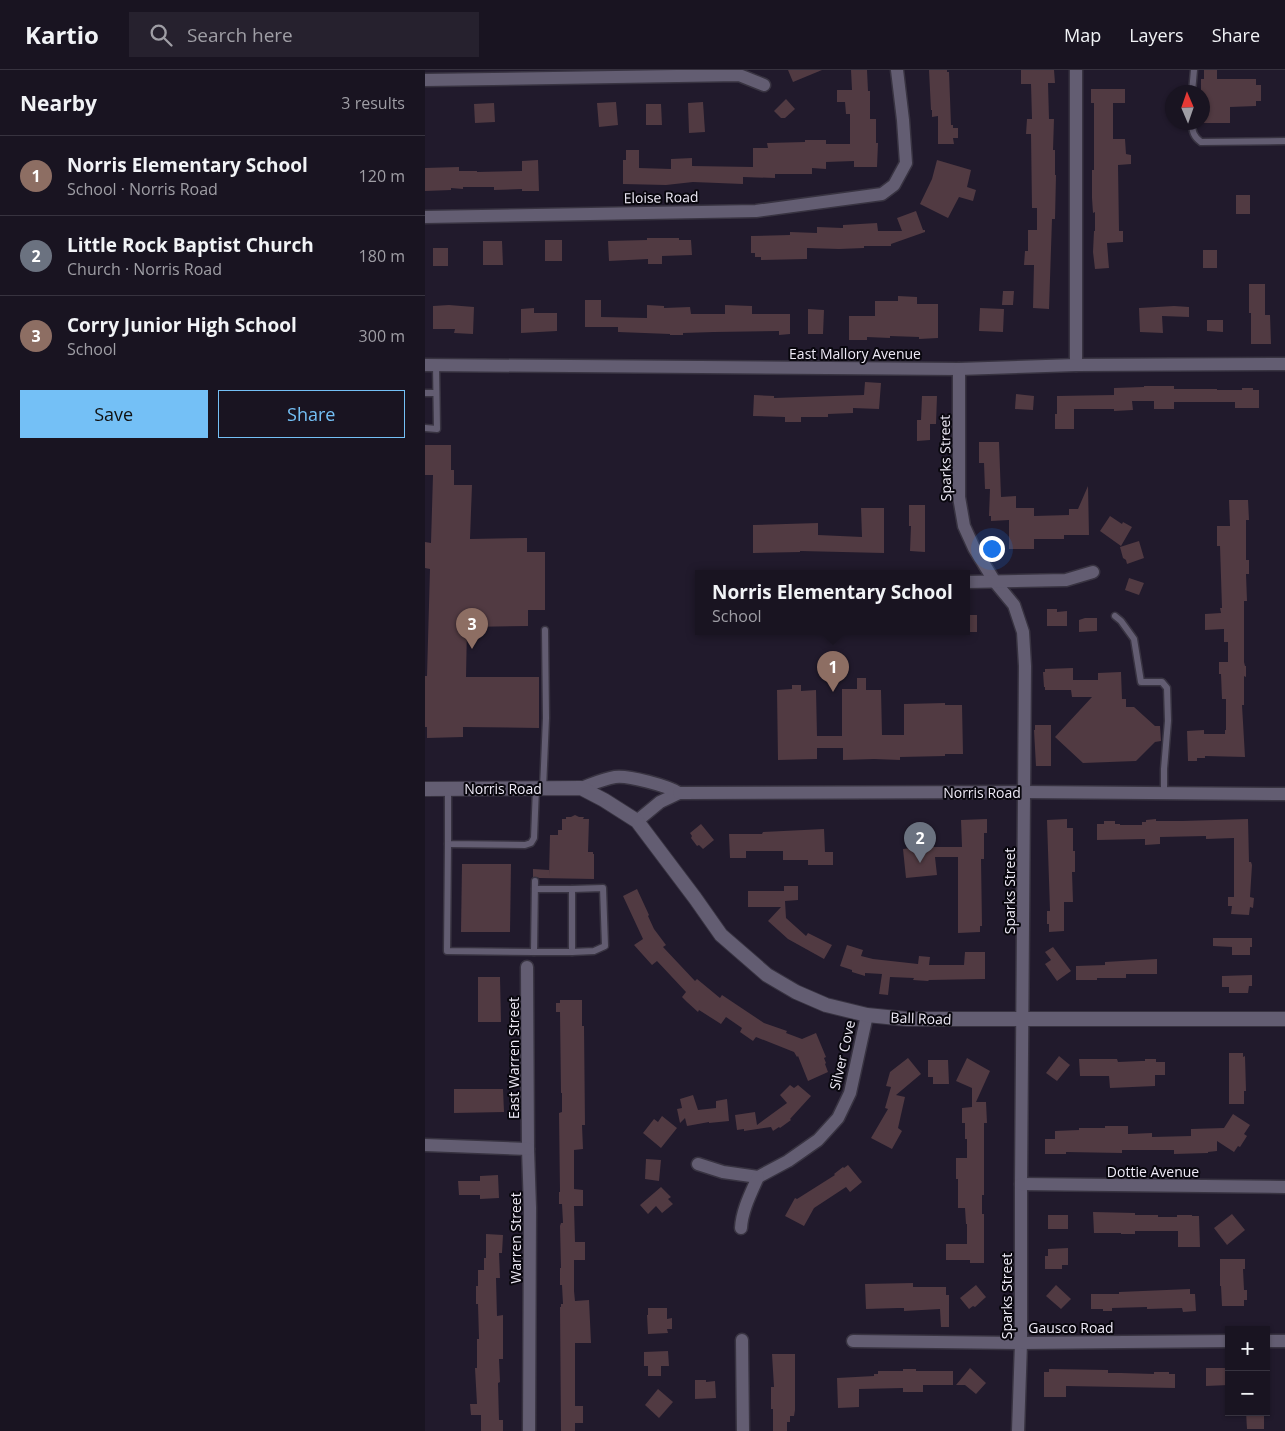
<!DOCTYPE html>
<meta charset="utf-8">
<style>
body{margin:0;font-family:"Open Sans",sans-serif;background:#26212e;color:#f1f3f6}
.controls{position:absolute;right:15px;bottom:15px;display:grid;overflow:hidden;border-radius:0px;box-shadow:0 1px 4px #0004}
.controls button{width:45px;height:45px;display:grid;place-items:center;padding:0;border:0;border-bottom:1px solid #37333f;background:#191421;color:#f1f3f6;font:25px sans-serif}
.compass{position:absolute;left:740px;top:15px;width:45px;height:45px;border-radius:50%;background:#191421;box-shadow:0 1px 4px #0004;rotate:358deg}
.you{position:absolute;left:566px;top:478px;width:18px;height:18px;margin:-12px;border:4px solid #fff;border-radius:50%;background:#1a73e8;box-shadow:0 0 0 8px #1a73e833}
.badge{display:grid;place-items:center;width:32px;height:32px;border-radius:50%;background:#74c0f6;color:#fff;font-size:16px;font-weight:700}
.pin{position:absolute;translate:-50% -41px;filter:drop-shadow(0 1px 2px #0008)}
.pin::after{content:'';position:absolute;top:26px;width:18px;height:15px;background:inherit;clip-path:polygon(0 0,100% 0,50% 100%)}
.popup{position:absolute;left:270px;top:500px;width:275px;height:65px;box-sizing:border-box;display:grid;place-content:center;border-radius:0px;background:#191421;filter:drop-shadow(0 1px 4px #0005);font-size:16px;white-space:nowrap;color:#9f9ea5}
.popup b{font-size:19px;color:#f1f3f6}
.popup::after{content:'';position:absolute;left:50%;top:100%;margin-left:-10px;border:10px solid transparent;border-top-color:#191421}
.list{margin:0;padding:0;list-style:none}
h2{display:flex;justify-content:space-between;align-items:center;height:65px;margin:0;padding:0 20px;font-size:21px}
h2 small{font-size:16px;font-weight:400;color:#9f9ea5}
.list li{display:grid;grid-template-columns:32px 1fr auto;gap:15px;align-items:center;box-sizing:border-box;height:80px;padding:0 20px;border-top:1px solid #37333f}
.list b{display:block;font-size:19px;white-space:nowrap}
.list p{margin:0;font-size:16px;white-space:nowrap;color:#9f9ea5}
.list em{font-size:16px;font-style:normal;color:#9f9ea5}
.actions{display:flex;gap:10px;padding:15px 20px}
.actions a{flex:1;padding:11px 0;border:1px solid #74c0f6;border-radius:0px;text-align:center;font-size:18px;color:#74c0f6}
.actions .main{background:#74c0f6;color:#111}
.icon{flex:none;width:28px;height:28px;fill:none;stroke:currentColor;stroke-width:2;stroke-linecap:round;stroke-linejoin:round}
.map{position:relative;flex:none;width:860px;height:1361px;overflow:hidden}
header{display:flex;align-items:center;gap:30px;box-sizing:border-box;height:70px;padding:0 25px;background:#191421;border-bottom:1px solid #37333f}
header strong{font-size:24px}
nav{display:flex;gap:28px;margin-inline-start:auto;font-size:18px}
.search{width:350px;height:45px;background:#26212e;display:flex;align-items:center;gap:12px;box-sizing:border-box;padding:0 18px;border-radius:0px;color:#9f9ea5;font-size:19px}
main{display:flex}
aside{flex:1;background:#191421}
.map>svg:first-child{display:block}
.building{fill:#513a42}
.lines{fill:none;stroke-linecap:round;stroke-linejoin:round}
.service-casing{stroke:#383341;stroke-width:9}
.minor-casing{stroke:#383341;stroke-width:15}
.secondary-casing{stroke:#383341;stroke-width:16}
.service{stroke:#635d72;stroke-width:6}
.minor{stroke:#635d72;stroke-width:12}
.secondary{stroke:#635d72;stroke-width:14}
.labels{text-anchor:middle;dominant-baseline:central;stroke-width:4;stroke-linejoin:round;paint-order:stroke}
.street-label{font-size:14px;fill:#eeeaf6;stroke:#09070e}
</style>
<header>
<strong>Kartio</strong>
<div class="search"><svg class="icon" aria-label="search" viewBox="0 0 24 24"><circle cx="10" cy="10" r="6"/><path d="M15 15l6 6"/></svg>Search here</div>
<nav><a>Map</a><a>Layers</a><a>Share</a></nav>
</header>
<main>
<aside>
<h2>Nearby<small>3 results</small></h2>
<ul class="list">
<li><span class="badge" style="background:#8d6e63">1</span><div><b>Norris Elementary School</b><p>School · Norris Road</p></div><em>120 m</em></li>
<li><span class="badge" style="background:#6b7280">2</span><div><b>Little Rock Baptist Church</b><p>Church · Norris Road</p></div><em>180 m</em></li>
<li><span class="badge" style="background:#8d6e63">3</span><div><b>Corry Junior High School</b><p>School</p></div><em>300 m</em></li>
</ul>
<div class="actions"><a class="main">Save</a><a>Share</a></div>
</aside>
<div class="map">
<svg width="860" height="1361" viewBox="0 0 860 1361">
<rect width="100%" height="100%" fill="#211a2c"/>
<g class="building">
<polygon points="363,0 397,0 368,12"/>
<polygon points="426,0 442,0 443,21 445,21 445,49 451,49 451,73 453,73 452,97 429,97 429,91 401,92 401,99 387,98 387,104 350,104 350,108 318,107 318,114 268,112 241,115 198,114 198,90 201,90 201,80 214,80 214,98 246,99 246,89 267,88 267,96 328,97 328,78 343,78 342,73 380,72 380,70 401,70 401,74 425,74 425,44 421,44 420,32 412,32 412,20 427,20"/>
<polygon points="504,0 522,0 522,2 524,2 526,55 528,55 528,58 533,58 533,68 528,68 529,74 513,74 513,46 507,47 507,40 506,40"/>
<polygon points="596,0 629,0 630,13 623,13 624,49 629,49 628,80 630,80 630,105 631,105 630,149 627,149 624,239 608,238 609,195 599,195 600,181 603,181 603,160 612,160 612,138 607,138 606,64 601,64 602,49 607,49 606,14 596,14"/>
<polygon points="779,0 792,0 792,9 831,9 831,15 836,15 836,31 831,31 831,36 805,37 805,53 778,53 778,22 776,22 776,9 779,9"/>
<polygon points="666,19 700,19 700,33 688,33 688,69 700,69 701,84 706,85 706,94 693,95 694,161 698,161 698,172 682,173 684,198 670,199 668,182 669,161 670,161 670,142 668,143 667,128 667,100 669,100 669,33 666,33"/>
<polygon points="361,29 370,39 360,48 356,48 349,41"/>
<polygon points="191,32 193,55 174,57 172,33"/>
<polygon points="278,32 280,62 264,63 263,33"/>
<polygon points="69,33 70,52 50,53 49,34"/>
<polygon points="221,34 236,34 237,55 221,55"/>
<polygon points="113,90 114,121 97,121 97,119 69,120 69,117 38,117 38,119 26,118 26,120 0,121 0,98 34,97 34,101 52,101 52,102 97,101 97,91"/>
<polygon points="512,90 546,100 542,117 551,120 548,131 534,127 523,148 495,134 507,109"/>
<rect x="811" y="125" width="14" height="19"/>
<polygon points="491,141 498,160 500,160 500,162 466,174 466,176 439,176 439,178 414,179 382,178 382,189 336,190 336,187 330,187 330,183 326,183 326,166 365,165 365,162 392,163 392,157 418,158 418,155 452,153 453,161 477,161 472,148"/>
<polygon points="222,168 254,168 254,170 266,170 267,185 237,186 237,194 223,194 223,189 184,191 183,171 222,170"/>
<rect x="120" y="170" width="17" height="21"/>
<polygon points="58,171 77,171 78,195 58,195"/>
<rect x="8" y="178" width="15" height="18"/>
<rect x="778" y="180" width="14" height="18"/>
<polygon points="824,214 840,214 840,245 845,245 846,274 826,274 826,243 824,243"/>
<polygon points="578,221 589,221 588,235 577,235"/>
<polygon points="473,226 492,227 492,234 513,234 513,268 494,269 494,267 465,266 465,268 442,267 442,270 424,270 424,246 450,246 450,231 473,231"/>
<polygon points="160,230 176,230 176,247 222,248 222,235 239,236 239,238 265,237 266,244 300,244 300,235 327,236 327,244 365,244 365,264 354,265 354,261 289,262 258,263 258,265 245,265 245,264 193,262 193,257 160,257"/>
<polygon points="24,235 49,237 48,264 29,263 30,259 8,259 8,236"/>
<polygon points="749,236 764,237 764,247 737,246 738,263 715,262 714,238"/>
<polygon points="109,238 109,243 132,243 132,261 96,263 96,239"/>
<polygon points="555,238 579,239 578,262 554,261"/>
<polygon points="383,239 399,240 398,264 383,264"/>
<polygon points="782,250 798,250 798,262 782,261"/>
<polygon points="440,312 456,313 454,339 428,338 428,343 403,344 403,347 376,347 376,352 360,352 360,347 328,346 329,325 349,326 349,328 439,325"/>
<polygon points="719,316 749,316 749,319 792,319 792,320 817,320 817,318 828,318 828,320 834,320 834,338 810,338 810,332 749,332 749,339 729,339 729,331 707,331 708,340 689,341 689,339 649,339 649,359 630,359 630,344 632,344 632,326 689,325 689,318 719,317"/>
<polygon points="591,324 609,326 608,340 590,339"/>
<polygon points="497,326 512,326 511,354 505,354 505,370 492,371 492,350 496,350"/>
<polygon points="554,372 574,372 576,427 591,426 591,438 609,438 609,446 644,445 644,439 653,439 663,416 664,465 639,465 639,469 609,469 609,479 584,479 584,450 566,451 566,446 564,446 565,419 560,419 559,393 554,393"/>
<polygon points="0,375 26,375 26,400 29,400 29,415 47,415 45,469 102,468 102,482 120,482 120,540 103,540 103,556 42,557 41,607 114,607 114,658 38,657 38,667 2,668 2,657 0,657 0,606 2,606 5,499 0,498 0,472 6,473 8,405 0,405"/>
<polygon points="804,430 823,430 824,450 821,450 821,490 824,490 824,504 821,504 822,531 819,531 819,592 820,596 821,596 821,607 819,606 819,635 817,635 820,687 780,686 780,688 772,688 772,691 763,691 762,661 779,660 779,664 800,664 800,660 801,660 801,629 797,629 796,604 794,604 794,592 803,592 803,572 799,572 799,559 780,560 780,544 796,543 795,538 797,538 795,476 792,476 792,456 805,456"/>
<polygon points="484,435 500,435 500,482 485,481 486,456 484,456"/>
<polygon points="436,438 459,438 459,483 375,481 375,482 328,483 328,455 393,453 393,465 437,467"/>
<polygon points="685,446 697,454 698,452 707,457 696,476 675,461"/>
<polygon points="714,471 719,488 702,494 701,490 698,488 695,477"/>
<polygon points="704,508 719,513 714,525 700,520"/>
<polygon points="622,539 632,539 632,542 642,541 642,556 622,556"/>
<rect x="542" y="545" width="10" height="17"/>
<polygon points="660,548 672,548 672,561 654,562 654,550"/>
<polygon points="648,598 648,610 673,610 673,603 696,602 697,629 701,629 701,637 709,637 730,656 735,656 736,671 730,672 711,691 658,693 630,667 667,627 647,627 646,620 620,620 620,617 619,617 618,602 620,602 620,599"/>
<polygon points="432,608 441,608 441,620 456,620 457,665 479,665 479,634 520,633 520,635 537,635 538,684 520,684 520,686 475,687 475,690 449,689 418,690 418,678 392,678 392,689 353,690 352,620 367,619 367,615 376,615 376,621 391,620 392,666 417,666 417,619 432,619"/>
<polygon points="610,655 626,655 626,696 611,696 609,660 610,660"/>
<polygon points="150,745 154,747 159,747 158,749 164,749 163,782 168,782 168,784 169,784 169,809 114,808 112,807 108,807 108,799 124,800 124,806 125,765 133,765 133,760 137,760 137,749 141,749 141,747 146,747"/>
<polygon points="562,749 562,763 559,763 559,789 556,789 557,856 555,856 555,862 533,863 533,787 510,787 512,805 481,808 478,779 486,778 484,761 492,756 501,759 502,777 537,777 536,750"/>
<polygon points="642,749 642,758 648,758 648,781 650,781 650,802 647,802 648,832 639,832 639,861 624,862 624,854 622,854 622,841 625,841 622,750"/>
<polygon points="731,749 731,751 757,751 823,749 824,792 826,792 827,795 825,827 829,828 828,838 825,837 824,845 806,844 807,836 803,836 803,827 809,827 809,768 781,769 781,766 735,767 735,774 720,775 720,769 672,770 672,754 679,754 679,751 690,751 690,754 695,754 695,755 717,755 717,752 721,752 721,750"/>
<polygon points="276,754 289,770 278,779 274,775 272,776 266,768 267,766 265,763"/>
<polygon points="399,759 400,782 408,782 408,795 383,795 383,790 358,790 358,781 321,781 321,788 305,788 304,764 337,764 338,762"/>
<polygon points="37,794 86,794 85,862 36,862"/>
<polygon points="359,816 373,816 373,830 360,831 361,848 381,866 383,863 407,875 399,889 363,869 343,851 356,837 323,837 323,821 359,821"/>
<polygon points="212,819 224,845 223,846 229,859 241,875 238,877 270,911 272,909 295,928 297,925 339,953 362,961 361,963 377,969 391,963 401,987 399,988 401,993 400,994 403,1002 383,1011 373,986 372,987 369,982 331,967 328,971 315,962 317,958 301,947 296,954 274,940 273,942 262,932 257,927 261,922 232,891 227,895 209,875 218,869 198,826"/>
<polygon points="788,868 827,868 827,877 825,877 825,885 807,885 807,877 788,876"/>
<polygon points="422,875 438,880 436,886 448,889 493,894 494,886 505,887 504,895 539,895 540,882 560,882 560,909 504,910 503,911 488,910 489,908 465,907 463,925 454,924 457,904 440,903 440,906 427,902 427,900 415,896"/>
<polygon points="628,877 646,901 632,911 620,894 626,890 620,882"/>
<polygon points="732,889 732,904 701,904 701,908 672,908 672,910 651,910 651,896 680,895 680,892"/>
<polygon points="827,905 827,916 824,916 823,923 804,923 804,917 797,917 797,906"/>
<polygon points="53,907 75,907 76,952 53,952"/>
<polygon points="135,930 157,930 157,956 159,956 160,1055 157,1055 158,1079 149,1080 149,1119 158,1120 158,1136 149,1136 150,1172 160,1172 160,1190 149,1190 149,1221 150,1231 164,1230 166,1273 150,1273 150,1336 158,1336 158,1353 150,1353 150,1361 136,1361 135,1237 136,1237 136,1234 138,1234 137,1215 135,1215 135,1198 136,1198 135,1156 136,1153 138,1153 137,1134 134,1134 134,1122 135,1122 134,1043 137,1042 137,1023 136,1023 135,942 131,942 131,933 135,933"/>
<polygon points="804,983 818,983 818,987 820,986 821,1021 819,1021 819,1034 804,1034"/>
<polygon points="634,986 645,995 632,1011 621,1003"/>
<polygon points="483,988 496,1004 471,1025 480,1027 473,1058 477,1061 467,1079 446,1068 463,1039 460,1038 466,1017 461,1016 465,1002"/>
<polygon points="542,988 565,1001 551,1032 561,1032 562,1053 559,1053 559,1125 557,1125 557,1144 559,1144 559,1193 545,1193 545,1190 521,1190 521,1174 542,1174 542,1154 541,1154 540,1138 533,1138 533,1109 531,1109 531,1088 542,1088 542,1069 540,1069 540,1053 537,1053 537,1038 547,1037 547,1018 531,1011"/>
<polygon points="654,989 692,989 693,992 716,991 720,991 720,989 731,989 731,992 740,992 740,1005 730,1005 730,1016 685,1018 684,1006 655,1006"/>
<polygon points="503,990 523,990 524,1014 508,1014 508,1007 503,1007"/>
<polygon points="365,1015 369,1018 373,1015 386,1026 365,1049 366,1050 355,1058 354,1057 348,1061 346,1057 319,1061 319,1059 312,1060 310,1045 330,1042 332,1055 362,1033 355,1025"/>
<polygon points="29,1019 78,1019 79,1042 29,1043"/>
<polygon points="268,1025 273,1040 291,1038 291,1031 302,1029 304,1051 284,1053 284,1052 262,1056 260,1048 255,1053 252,1039 257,1038 255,1029"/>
<polygon points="808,1044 825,1055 819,1064 822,1066 815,1077 813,1076 809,1082 792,1071 792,1081 783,1082 783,1083 749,1084 749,1080 697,1080 697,1083 641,1082 641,1084 620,1084 620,1069 630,1069 630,1061 654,1060 654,1058 680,1058 680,1056 703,1056 703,1064 727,1063 727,1067 766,1066 766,1059 799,1058"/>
<polygon points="237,1046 252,1058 236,1078 218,1063 229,1049 233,1052"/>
<polygon points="221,1089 236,1090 234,1111 220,1109"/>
<polygon points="423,1095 437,1112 425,1122 421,1117 389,1138 379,1156 360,1146 370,1128 372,1129 410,1105 409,1104 418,1097 419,1098"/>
<polygon points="73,1105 74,1128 55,1129 55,1125 34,1125 33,1111 55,1111 55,1106"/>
<polygon points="236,1117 246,1127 243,1129 248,1134 237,1143 231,1136 223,1144 215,1135"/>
<polygon points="668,1142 710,1143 710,1145 733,1145 733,1147 752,1147 752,1145 767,1145 767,1146 774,1146 775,1177 753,1177 753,1161 710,1161 710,1164 696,1164 696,1163 669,1163"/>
<polygon points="807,1144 820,1160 802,1175 789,1158"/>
<rect x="623" y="1145" width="20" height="14"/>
<polygon points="61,1164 78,1165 77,1183 74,1183 75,1208 71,1208 72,1246 78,1245 78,1289 74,1289 75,1312 73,1313 74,1350 78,1350 78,1361 56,1361 56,1345 46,1345 45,1334 52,1334 50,1298 52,1298 52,1269 54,1269 53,1234 51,1234 51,1216 53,1216 53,1200 59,1200 59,1188 61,1188"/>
<polygon points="643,1178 643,1195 637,1195 637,1199 620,1199 620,1186 623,1186 623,1179"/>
<polygon points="795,1189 820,1189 820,1199 818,1199 819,1220 822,1220 822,1230 819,1230 819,1236 797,1236 796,1216 795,1216"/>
<polygon points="488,1213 488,1217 521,1217 521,1225 524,1225 524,1257 516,1257 515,1239 479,1241 479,1238 473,1238 441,1239 440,1214"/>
<polygon points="551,1215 561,1227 550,1237 548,1236 544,1239 535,1228"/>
<polygon points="631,1215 646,1229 636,1239 621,1226"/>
<polygon points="765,1219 765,1224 770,1224 771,1241 758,1242 757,1238 722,1239 722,1237 687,1238 687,1241 678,1241 678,1239 666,1239 666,1224 694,1224 694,1222"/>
<polygon points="223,1238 242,1238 242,1249 247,1248 247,1259 242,1259 243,1263 223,1264 222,1245 223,1245"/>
<polygon points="243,1281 244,1296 236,1296 236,1306 223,1306 223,1296 219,1296 219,1282"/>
<polygon points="347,1284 370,1284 370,1340 369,1346 365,1346 365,1352 362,1352 362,1361 348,1361 348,1339 346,1339 346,1317 349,1317"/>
<polygon points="545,1298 561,1313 551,1324 540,1315 531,1315"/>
<polygon points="781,1298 804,1298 804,1315 781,1316"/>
<polygon points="478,1299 491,1299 491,1301 528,1301 528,1315 498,1315 498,1322 478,1322 478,1318 434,1319 434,1337 413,1338 412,1308 449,1306 449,1304 453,1304 453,1301 478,1301"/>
<polygon points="624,1299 683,1300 683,1303 696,1303 729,1304 729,1302 744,1302 744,1304 750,1304 750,1318 641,1316 641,1327 619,1327 619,1302 624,1302"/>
<polygon points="270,1310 281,1310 281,1312 290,1311 291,1328 270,1329"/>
<polygon points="233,1319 248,1332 234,1348 220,1335"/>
<polygon points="821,1342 839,1342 839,1359 822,1359"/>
</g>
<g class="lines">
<defs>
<g id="service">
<polyline points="767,22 769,0"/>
<path d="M 767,52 C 767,62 769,67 776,72 L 860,71"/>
<polyline points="0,323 11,323"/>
<polyline points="0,358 12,359 11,295"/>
<polyline points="690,546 696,551 709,569 716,612 737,612 742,618 743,651 739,699 739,723"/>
<polyline points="23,718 23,774 100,775 106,773 109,768 111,718"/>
<polyline points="118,719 121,648 120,560"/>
<polyline points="23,774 22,881 109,882 110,811"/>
<polyline points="109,882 147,882 147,819 110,819"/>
<polyline points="147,882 169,881 180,876 178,818 147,819"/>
</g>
<g id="minor">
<polyline points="651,0 651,295"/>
<polyline points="0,10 314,5 339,15"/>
<polyline points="0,147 331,141 457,124 469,115 481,93 478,50 472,0"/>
<polyline points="0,295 534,299 651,295 860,294"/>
<polyline points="534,299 534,427 539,456 549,478 570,512 589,535 598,562 600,596 596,1114 596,1273 593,1361"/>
<polyline points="542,512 641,510 668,502"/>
<path d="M 156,718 C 167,714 178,709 190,707 C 203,705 243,716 254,723 L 235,732 L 212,751"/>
<polyline points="254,723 599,722 860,724"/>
<polyline points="102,897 103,1079 105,1138 104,1361"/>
<polyline points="0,1075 103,1079"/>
<polyline points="273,1094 298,1102 333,1107 363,1091 393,1070 413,1048 425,1023 442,945"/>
<polyline points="596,1114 860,1117"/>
<path d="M 316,1158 C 317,1140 326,1123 333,1107"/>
<polyline points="317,1270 318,1361"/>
<polyline points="428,1271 596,1273 804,1271"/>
<polyline points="841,1271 860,1271"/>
</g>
<polyline id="secondary" points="0,719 156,718 179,730 212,751 270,828 296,865 342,905 371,922 401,935 442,945 482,949 860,949"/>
</defs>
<use href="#service" class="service-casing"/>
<use href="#minor" class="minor-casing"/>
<use href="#secondary" class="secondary-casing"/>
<use href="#service" class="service"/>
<use href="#minor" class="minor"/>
<use href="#secondary" class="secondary"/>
</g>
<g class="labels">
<g class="street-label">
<text transform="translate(236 127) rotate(-1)">Eloise Road</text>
<text x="430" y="283">East Mallory Avenue</text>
<text transform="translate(520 388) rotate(-91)">Sparks Street</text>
<text x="78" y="718">Norris Road</text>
<text x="557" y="722">Norris Road</text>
<text transform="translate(584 821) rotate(-90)">Sparks Street</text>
<text transform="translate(496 948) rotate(2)">Ball Road</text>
<text transform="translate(417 985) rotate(-77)">Silver Cove</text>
<text transform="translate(88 988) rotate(-90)">East Warren Street</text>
<text x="728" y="1101">Dottie Avenue</text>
<text transform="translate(90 1168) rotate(-90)">Warren Street</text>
<text transform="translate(581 1226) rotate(-90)">Sparks Street</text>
<text x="646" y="1257">Gausco Road</text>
</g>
</g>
</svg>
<div class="controls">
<button>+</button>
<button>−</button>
</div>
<svg class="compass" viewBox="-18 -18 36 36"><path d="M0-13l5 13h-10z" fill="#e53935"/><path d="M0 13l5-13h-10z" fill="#9f9ea5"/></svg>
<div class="you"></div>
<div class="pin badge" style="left:408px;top:622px;background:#8d6e63">1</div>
<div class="popup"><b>Norris Elementary School</b>School</div>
<div class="pin badge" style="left:495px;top:793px;background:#6b7280">2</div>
<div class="pin badge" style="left:47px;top:579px;background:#8d6e63">3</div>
</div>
</main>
